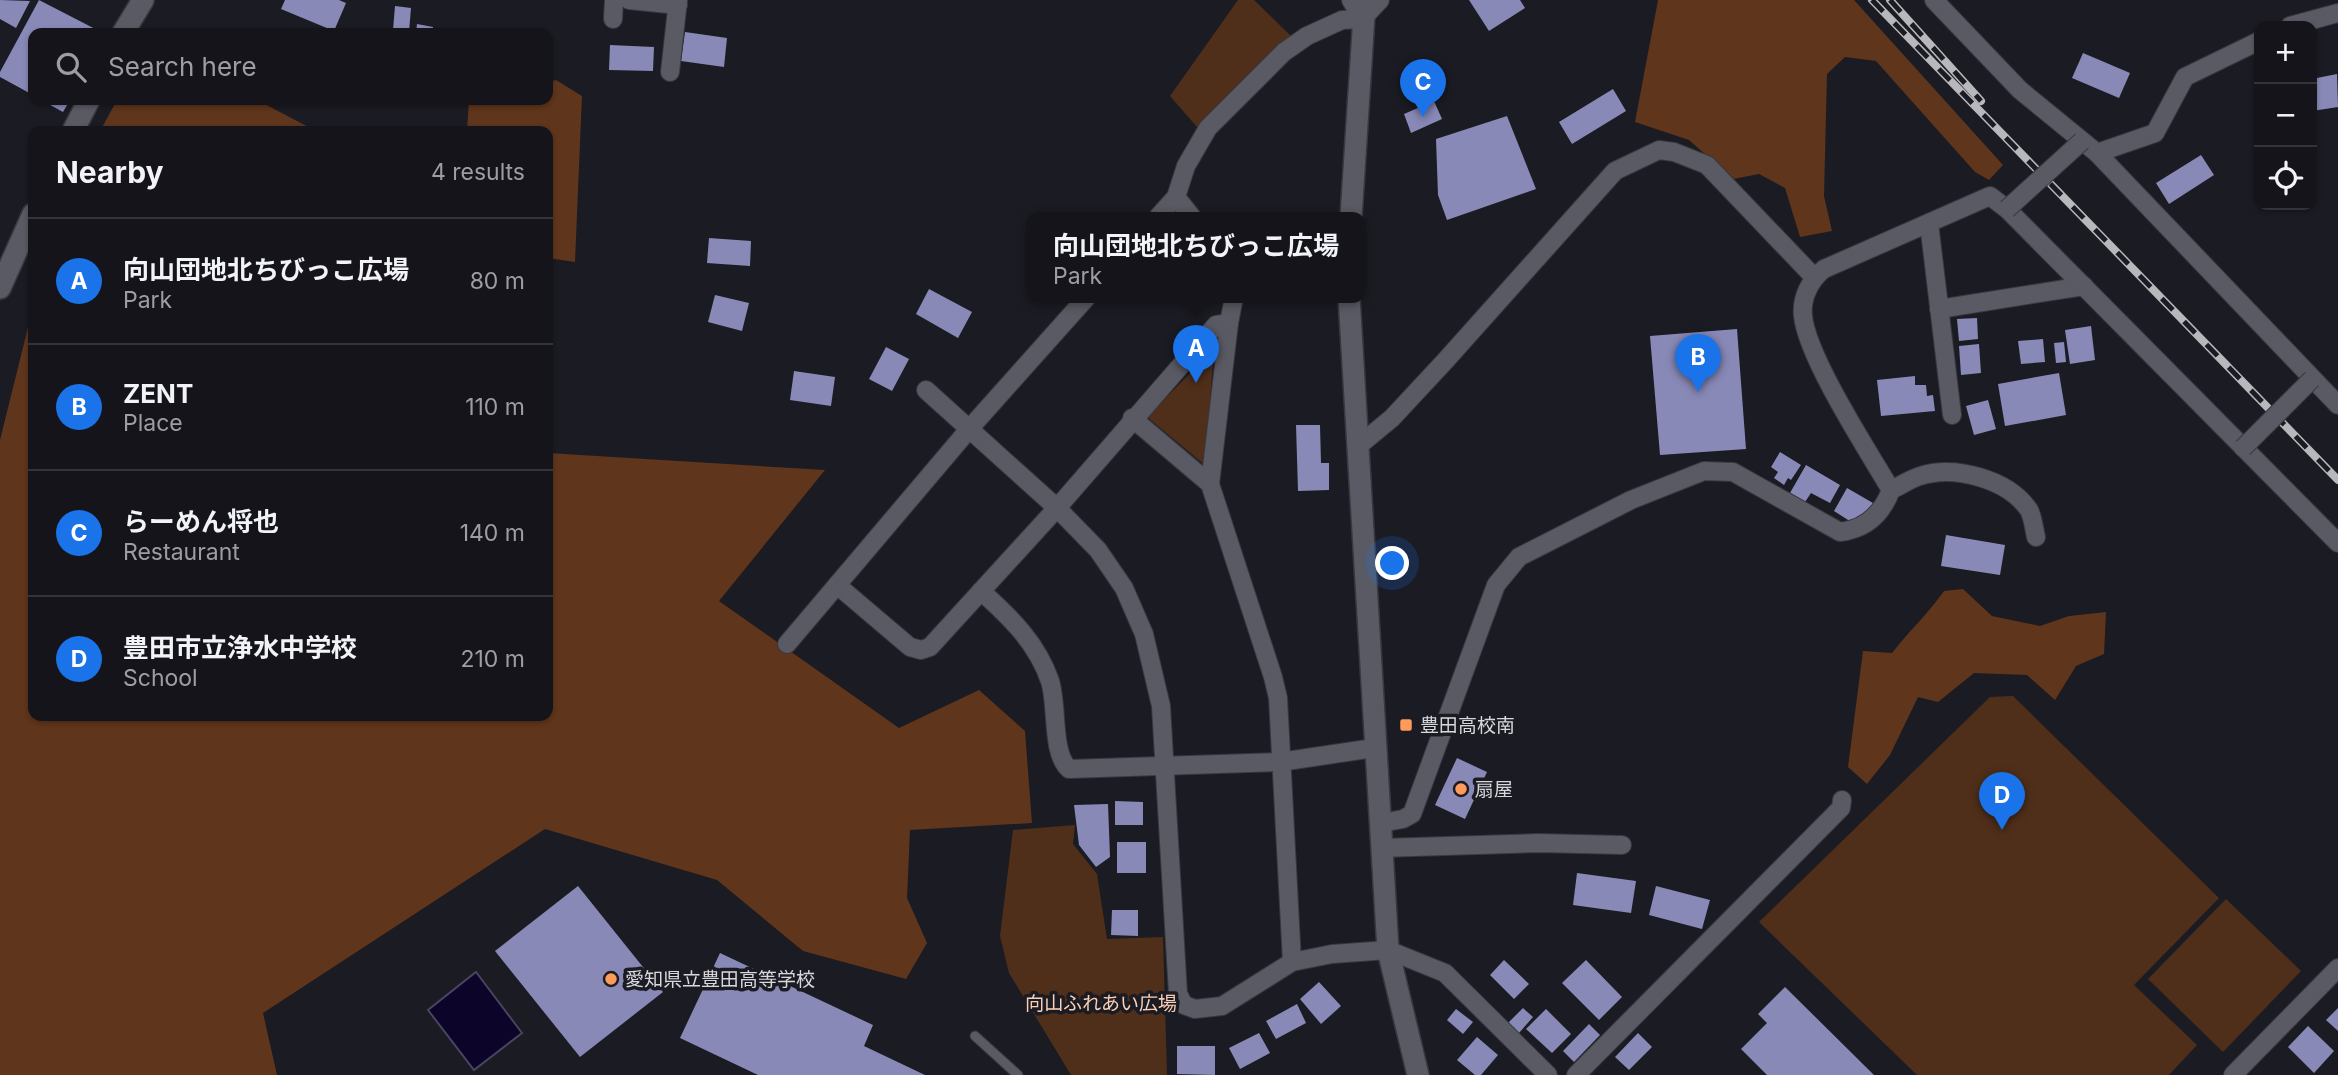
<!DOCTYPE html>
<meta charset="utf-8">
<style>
body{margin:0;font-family:Inter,"Noto Sans JP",sans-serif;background:#212127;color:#f1f3f6}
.controls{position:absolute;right:21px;top:21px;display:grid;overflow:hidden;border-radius:14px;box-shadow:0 2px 5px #0004}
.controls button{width:63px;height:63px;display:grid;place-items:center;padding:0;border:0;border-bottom:2px solid #333339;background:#14141a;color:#f1f3f6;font:35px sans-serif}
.you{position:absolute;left:1393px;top:564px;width:24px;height:24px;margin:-18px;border:5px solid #fff;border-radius:50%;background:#1a73e8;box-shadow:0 0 0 10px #1a73e833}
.badge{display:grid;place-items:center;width:46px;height:46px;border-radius:50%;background:#1a73e8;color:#fff;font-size:23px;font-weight:700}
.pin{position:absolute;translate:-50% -58px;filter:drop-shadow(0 2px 4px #0008)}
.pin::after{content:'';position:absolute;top:37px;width:24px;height:21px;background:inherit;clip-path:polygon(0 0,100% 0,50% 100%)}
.popup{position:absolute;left:1026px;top:212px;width:340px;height:91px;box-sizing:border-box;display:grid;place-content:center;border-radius:14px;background:#14141a;filter:drop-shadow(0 2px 5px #0005);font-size:23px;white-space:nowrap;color:#9d9ea2}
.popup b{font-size:26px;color:#f1f3f6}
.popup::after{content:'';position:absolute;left:50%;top:100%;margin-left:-14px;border:14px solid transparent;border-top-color:#14141a}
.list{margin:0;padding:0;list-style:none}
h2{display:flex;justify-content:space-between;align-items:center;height:91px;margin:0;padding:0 28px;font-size:30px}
h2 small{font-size:23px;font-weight:400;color:#9d9ea2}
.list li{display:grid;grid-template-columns:46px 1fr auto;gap:21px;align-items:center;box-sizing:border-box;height:126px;padding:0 28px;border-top:2px solid #333339}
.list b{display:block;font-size:26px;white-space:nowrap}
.list p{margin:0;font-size:23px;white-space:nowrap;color:#9d9ea2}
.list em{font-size:23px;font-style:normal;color:#9d9ea2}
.icon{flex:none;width:38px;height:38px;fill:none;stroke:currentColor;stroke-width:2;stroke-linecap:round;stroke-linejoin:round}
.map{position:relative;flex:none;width:2338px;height:1075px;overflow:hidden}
.search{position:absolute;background:#14141a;box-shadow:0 2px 5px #0004;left:28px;top:28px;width:525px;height:77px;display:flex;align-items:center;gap:18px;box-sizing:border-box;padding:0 24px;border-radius:14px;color:#9d9ea2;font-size:26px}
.panel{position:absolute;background:#14141a;box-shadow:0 2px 5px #0004;left:28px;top:126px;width:525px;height:595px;border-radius:14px}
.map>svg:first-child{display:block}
.green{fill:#502f1a}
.forest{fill:#5f351b}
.water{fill:#0c0529;stroke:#49445f;stroke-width:2}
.building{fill:#8989b8}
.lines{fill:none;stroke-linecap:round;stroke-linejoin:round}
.service-casing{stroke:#38383f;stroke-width:11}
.minor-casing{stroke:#38383f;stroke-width:20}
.tertiary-casing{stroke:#38383f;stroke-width:24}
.service{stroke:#5a5a64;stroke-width:9}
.minor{stroke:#5a5a64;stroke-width:18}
.tertiary{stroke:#5a5a64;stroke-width:21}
.rail-casing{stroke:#b7b7bc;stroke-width:8}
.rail{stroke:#1b1b23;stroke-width:5;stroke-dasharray:16;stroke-linecap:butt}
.minor-bridge-casing{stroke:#38383f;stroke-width:20;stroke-linecap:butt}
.minor-bridge{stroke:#5a5a64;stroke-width:18}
.poi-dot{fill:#ff9b5a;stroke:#1b1b23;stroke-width:2.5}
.labels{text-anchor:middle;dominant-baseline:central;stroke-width:7;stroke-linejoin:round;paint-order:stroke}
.poi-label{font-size:19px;fill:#d7d7dc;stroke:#1b1b23;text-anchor:start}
.park-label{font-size:19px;fill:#fbcfb5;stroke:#1b1b23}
</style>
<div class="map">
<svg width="2338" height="1075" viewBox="0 0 2338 1075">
<rect width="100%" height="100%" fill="#1b1b23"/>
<g class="green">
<polygon points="1238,0 1254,0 1291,36 1197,127 1170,96"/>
<polygon points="1214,349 1205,465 1147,417"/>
<polygon points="2013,696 2219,898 2134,985 2197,1045 2169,1075 1917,1075 1759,922 1990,697"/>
<polygon points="1075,825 1073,844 1097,874 1107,939 1163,937 1167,1075 1071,1075 1009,973 1000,936 1013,830"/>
<polygon points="2226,899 2301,971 2223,1052 2148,979"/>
</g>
<g class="forest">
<polygon points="1658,0 1854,0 2003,165 1989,180 1975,172 1876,61 1845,57 1827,74 1824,196 1832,231 1800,237 1785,188 1759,174 1733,179 1689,140 1635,122"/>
<polygon points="556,80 582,96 575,262 548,258 548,131 467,131 469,100 548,100 548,82"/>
<polygon points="117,100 257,100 316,131 100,131"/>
<polygon points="33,307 33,716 548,716 548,453 825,470 719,601 899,728 979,690 1025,731 1032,823 910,830 907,898 927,943 906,979 803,951 717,880 545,829 263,1013 277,1075 0,1075 0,440"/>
<path d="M 1963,589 L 1992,616 L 2040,626 L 2069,616 L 2106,612 L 2104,654 L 2076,666 L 2055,700 L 2027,675 L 1974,673 L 1938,702 L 1918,697 L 1890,755 L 1867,784 L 1848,767 L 1863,651 L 1892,653 C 1909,631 1928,614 1944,591 Z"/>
</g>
<polygon class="water" points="476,972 522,1033 474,1070 428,1010"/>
<g class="building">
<polygon points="0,0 30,1 16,28 0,19"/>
<polygon points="39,0 103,33 33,33 33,95 0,77 0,72"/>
<polygon points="285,0 339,0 346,3 334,31 281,9"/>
<polygon points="1469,0 1520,0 1525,8 1489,31"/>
<polygon points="395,6 411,8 409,32 393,30"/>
<polygon points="417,24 433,27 432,33 416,33"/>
<polygon points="685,32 727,38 724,67 681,61"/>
<polygon points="610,45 654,47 653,71 609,70"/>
<polygon points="2083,53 2130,73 2119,98 2072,78"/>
<polygon points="2337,74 2338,107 2312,111 2312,79"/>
<polygon points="1613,89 1626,111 1572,144 1559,122"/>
<polygon points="41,100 70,100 63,112"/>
<polygon points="1434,101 1442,119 1411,133 1404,114"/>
<polygon points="1507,116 1536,189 1447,220 1438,195 1436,139"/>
<polygon points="2201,155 2214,175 2169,204 2156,183"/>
<polygon points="709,238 751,241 750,266 707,263"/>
<polygon points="929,289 972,312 958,338 916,314"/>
<polygon points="715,295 749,303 742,331 708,322"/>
<polygon points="1977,318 1978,339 1959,341 1957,319"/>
<polygon points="2091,326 2095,360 2070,364 2065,330"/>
<polygon points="1737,329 1746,449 1660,455 1650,336"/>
<polygon points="2043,339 2045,362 2021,364 2018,341"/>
<polygon points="2064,342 2066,362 2056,363 2054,343"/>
<polygon points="1979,344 1981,373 1961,375 1959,346"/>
<polygon points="886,347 909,359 892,391 869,379"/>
<polygon points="794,371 835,377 831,406 790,400"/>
<polygon points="2059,373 2066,415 2005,426 1998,384"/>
<polygon points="1915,376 1915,385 1926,385 1927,396 1933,395 1935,411 1881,416 1877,380"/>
<polygon points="1988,400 1996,429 1974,435 1966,406"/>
<polygon points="1296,425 1320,425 1321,463 1329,463 1329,490 1298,491"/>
<polygon points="1780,452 1801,465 1791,480 1788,478 1784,485 1774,478 1778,472 1771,467"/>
<polygon points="1806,465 1840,485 1830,503 1811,493 1805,502 1790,493"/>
<polygon points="1847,488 1873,503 1859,527 1834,511"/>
<polygon points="1946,535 2005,545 2000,575 1941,566"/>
<polygon points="1457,758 1487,772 1465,819 1435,805"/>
<polygon points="1115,801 1143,802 1143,825 1115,825"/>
<polygon points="1108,804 1110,857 1096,867 1079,845 1074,805"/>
<rect x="1117" y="842" width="29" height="31"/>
<polygon points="1577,873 1636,881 1631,913 1573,905"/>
<polygon points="578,886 663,992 580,1057 495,951"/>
<polygon points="1656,886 1710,900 1702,929 1649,915"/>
<polygon points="1112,910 1138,910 1138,936 1111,935"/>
<polygon points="720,953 873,1025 864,1046 925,1075 758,1075 680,1038"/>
<polygon points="1504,960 1529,984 1514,999 1490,975"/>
<polygon points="1586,960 1622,997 1599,1020 1562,983"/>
<polygon points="1319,982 1341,1006 1321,1024 1300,999"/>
<polygon points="1785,987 1874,1075 1767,1075 1741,1049 1767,1023 1758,1014"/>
<polygon points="1297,1004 1306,1023 1276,1039 1266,1021"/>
<polygon points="1523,1008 1533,1017 1519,1033 1508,1023"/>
<polygon points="2338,1008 2338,1031 2326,1020"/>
<polygon points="1456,1009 1473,1022 1463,1034 1447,1020"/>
<polygon points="1546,1009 1571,1034 1552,1053 1526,1029"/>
<polygon points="1589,1024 1600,1035 1574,1062 1563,1051"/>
<polygon points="2308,1026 2334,1051 2314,1073 2288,1047"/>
<polygon points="1259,1033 1270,1053 1240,1069 1229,1048"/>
<polygon points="1638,1033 1652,1047 1629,1070 1615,1057"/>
<polygon points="1477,1037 1498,1055 1481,1075 1475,1075 1457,1060"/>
<polygon points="1177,1046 1215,1046 1215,1075 1177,1074"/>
</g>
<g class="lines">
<defs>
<polyline id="service" points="975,1036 1018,1075"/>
<g id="minor">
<polyline points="629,0 678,5"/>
<polyline points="1351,0 1362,19"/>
<polyline points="1934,0 2020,90 2097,153 2338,405"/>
<polyline points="613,19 614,0"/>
<polyline points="2290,26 2338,13"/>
<polyline points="670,72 678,0"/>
<polyline points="2097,153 2155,133 2185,77 2259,41"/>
<polyline points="1176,197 1192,217"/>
<polyline points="1158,217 1176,197 1186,166 1208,128 1284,52 1307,36 1342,20 1362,19 1380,0"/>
<polyline points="1929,223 1952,415"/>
<polyline points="1939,309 2084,286"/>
<polyline points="926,390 1057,508 1098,550 1124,588 1144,634 1161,706 1178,994 1184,1005 1195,1009 1222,1006 1292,962 1332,954 1388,950 1445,973 1548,1075"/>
<polyline points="1132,418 1210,484 1273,677 1278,698 1292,962"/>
<polyline points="1357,447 1392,418 1446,360 1615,171 1659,150 1674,152 1707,165 1814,277"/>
<polyline points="1210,484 1229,323"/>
<path d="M 1891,490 C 1900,486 1910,479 1920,476 C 1955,465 2008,479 2029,510 C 2033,517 2034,529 2036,537"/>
<polyline points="837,585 910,647 921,650 930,647 1057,508 1216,325 1229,323 1234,297"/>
<path d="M 981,591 C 1011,618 1037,643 1050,681 C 1058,706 1051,753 1069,769 L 1280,762 L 1374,748"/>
<polyline points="787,644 970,428 1087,297"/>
<path d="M 1381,823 L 1403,819 L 1412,814 L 1496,585 L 1519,557 L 1631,500 L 1704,471 L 1733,472 L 1840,532 C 1866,529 1882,514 1891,490 C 1868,451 1807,357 1803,316 C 1801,298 1810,280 1824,269 L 1990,196 L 2007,209 L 2338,543"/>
<polyline points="1381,848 1538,843 1622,845"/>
<polyline points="1576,1075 1841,808 1842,800"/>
<polyline points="2233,1075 2338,968"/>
</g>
<g id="tertiary">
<polyline points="123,33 143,0"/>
<polyline points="73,131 89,100"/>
<polyline points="1351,217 1365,0"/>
<polyline points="0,288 33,214"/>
<polyline points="1349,297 1388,950 1418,1075"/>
</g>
</defs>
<use href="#service" class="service-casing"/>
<use href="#minor" class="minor-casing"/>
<use href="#tertiary" class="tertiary-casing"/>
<use href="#service" class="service"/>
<use href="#minor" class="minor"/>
<use href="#tertiary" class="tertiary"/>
<defs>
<g id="rail">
<polyline points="1872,0 2338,480"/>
<polyline points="1890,0 1981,101"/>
</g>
</defs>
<use href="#rail" class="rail-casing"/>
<use href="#rail" class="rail"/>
<defs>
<g id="minor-bridge">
<polyline points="2007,209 2082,141"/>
<polyline points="2243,448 2312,379"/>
</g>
</defs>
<use href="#minor-bridge" class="minor-bridge-casing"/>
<use href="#minor-bridge" class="minor-bridge"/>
</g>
<g class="poi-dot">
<rect x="1399" y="718" width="14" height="14" rx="3.5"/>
<circle cx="1461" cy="789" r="7"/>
<circle cx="611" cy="979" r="7"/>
</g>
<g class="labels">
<g class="poi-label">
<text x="1420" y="725">豊田高校南</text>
<text x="1475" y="789">扇屋</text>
<text x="625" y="979">愛知県立豊田高等学校</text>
</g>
<g class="park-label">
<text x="1101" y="1003">向山ふれあい広場</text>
</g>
</g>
</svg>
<div class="controls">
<button>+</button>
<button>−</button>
<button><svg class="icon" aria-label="locate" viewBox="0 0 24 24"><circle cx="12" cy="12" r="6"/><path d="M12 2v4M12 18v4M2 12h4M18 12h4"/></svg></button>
</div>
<div class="you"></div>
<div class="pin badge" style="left:1196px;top:383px">A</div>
<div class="popup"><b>向山団地北ちびっこ広場</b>Park</div>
<div class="pin badge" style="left:1698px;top:392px">B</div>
<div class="pin badge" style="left:1423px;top:117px">C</div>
<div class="pin badge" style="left:2002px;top:830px">D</div>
<div class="search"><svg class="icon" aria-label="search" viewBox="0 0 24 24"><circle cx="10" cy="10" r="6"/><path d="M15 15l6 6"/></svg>Search here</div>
<section class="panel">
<h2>Nearby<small>4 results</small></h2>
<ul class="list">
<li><span class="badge">A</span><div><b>向山団地北ちびっこ広場</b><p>Park</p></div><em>80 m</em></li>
<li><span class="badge">B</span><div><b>ZENT</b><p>Place</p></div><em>110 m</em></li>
<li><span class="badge">C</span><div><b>らーめん将也</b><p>Restaurant</p></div><em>140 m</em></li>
<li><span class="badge">D</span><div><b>豊田市立浄水中学校</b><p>School</p></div><em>210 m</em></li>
</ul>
</section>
</div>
